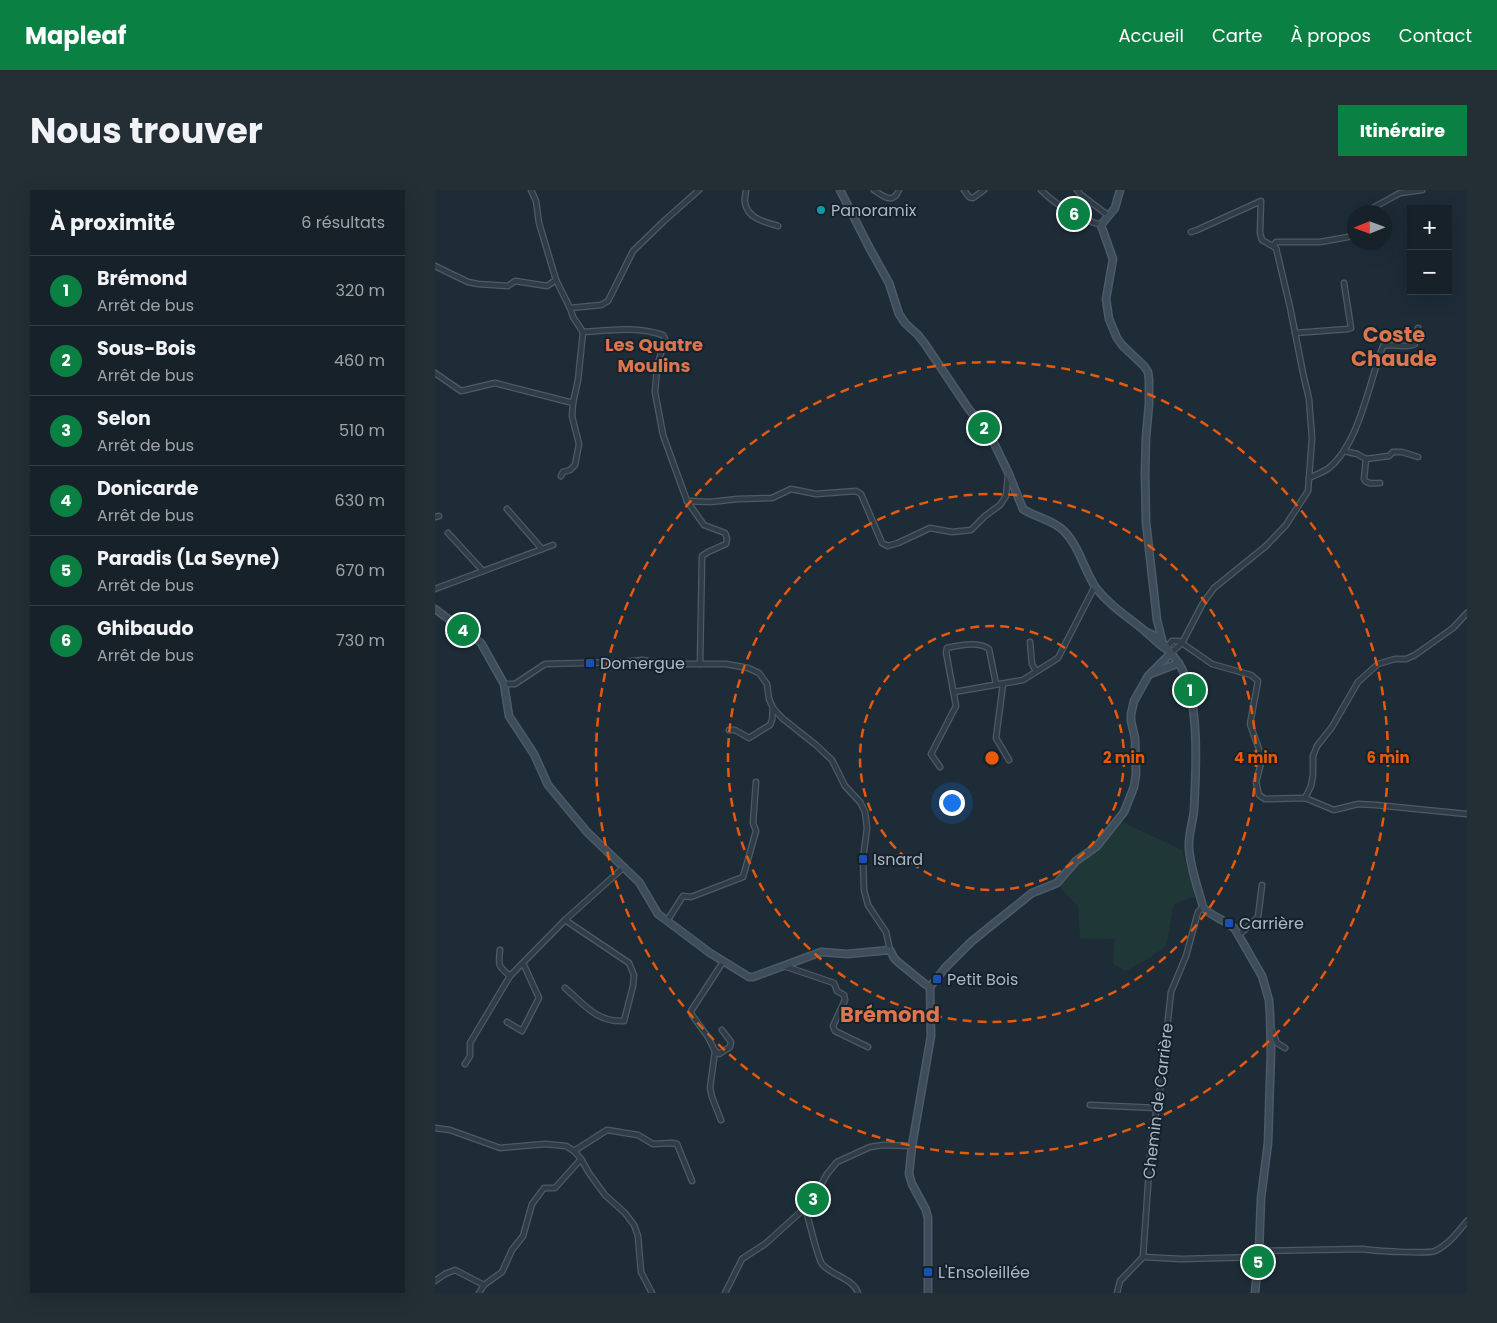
<!DOCTYPE html>
<html lang="fr">
<meta charset="utf-8">
<style>
body{margin:0;font-family:Poppins,sans-serif;background:#232e35;color:#f1f3f6}
.controls{position:absolute;right:15px;top:15px;display:grid;overflow:hidden;border-radius:0px;box-shadow:0 5px 20px #0002}
.controls button{width:45px;height:45px;display:grid;place-items:center;padding:0;border:0;border-bottom:1px solid #353e46;background:#162129;color:#f1f3f6;font:25px sans-serif}
.compass{position:absolute;left:912px;top:15px;width:45px;height:45px;border-radius:50%;background:#162129;box-shadow:0 5px 20px #0002;rotate:269deg}
.you{position:absolute;left:516px;top:612px;width:18px;height:18px;margin:-12px;border:4px solid #fff;border-radius:50%;background:#1a73e8;box-shadow:0 0 0 8px #1a73e833}
.badge{display:grid;place-items:center;width:32px;height:32px;border-radius:50%;background:#0b8043;color:#fff;font-size:16px;font-weight:700}
.pin{position:absolute;translate:-50% -50%;border:2px solid #fff;box-shadow:0 1px 5px #0006}
.list{margin:0;padding:0;list-style:none}
h2{display:flex;justify-content:space-between;align-items:center;height:65px;margin:0;padding:0 20px;font-size:21px}
h2 small{font-size:16px;font-weight:400;color:#9ea3a8}
.list li{display:grid;grid-template-columns:32px 1fr auto;gap:15px;align-items:center;box-sizing:border-box;height:70px;padding:0 20px;border-top:1px solid #353e46}
.list b{display:block;font-size:19px;white-space:nowrap}
.list p{margin:0;font-size:16px;white-space:nowrap;color:#9ea3a8}
.list em{font-size:16px;font-style:normal;color:#9ea3a8}
.map{position:relative;flex:none;width:1032px;height:1103px;overflow:hidden;border-radius:0px}
header{display:flex;align-items:center;gap:30px;box-sizing:border-box;height:70px;padding:0 25px;background:#0b8043;color:#fff}
header strong{font-size:24px}
nav{display:flex;gap:28px;margin-inline-start:auto;font-size:18px}
.intro{display:flex;align-items:center;justify-content:space-between;box-sizing:border-box;height:120px;padding:0 30px}
h1{margin:0;font-size:35px}
.button{padding:12px 22px;border-radius:0px;background:#0b8043;color:#fff;font-size:18px;font-weight:700}
main{display:flex;gap:30px;padding:0 30px}
aside{flex:1;background:#162129;border-radius:0px;box-shadow:0 5px 20px #0002}
.map>svg:first-child{display:block}
.green{fill:#1f3837}
.lines{fill:none;stroke-linecap:round;stroke-linejoin:round}
.street-casing{stroke:#4d5b65;stroke-width:7}
.secondary-casing{stroke:#4d5b65;stroke-width:9}
.street{stroke:#303d47;stroke-width:4.5}
.secondary{stroke:#3e4d5b;stroke-width:6}
.ring{fill:none;stroke:#e8590c;stroke-width:2.5;stroke-dasharray:9 6}
.culture-dot{fill:#0f9aa8;stroke:#16222b;stroke-width:2}
.transit-dot{fill:#1a4fb4;stroke:#16222b;stroke-width:2}
.labels{text-anchor:middle;dominant-baseline:central;stroke-width:4;stroke-linejoin:round;paint-order:stroke}
.poi-label{font-size:16px;fill:#a9b8c5;stroke:#16222b;text-anchor:start}
.street-label{font-size:16px;fill:#a9b8c5;stroke:#16222b}
.neighbourhood-label{font-size:18px;font-weight:bold;fill:#dd754d;stroke:#16222b}
.district-label{font-size:21px;font-weight:bold;fill:#dd754d;stroke:#16222b}
.centre{fill:#e8590c;stroke:#16222b;stroke-width:2.5}
.ring-label{font-size:15px;text-anchor:middle;font-weight:bold;fill:#e8590c;stroke:#16222b;stroke-width:4;stroke-linejoin:round;paint-order:stroke}
</style>
<header>
<strong>Mapleaf</strong>
<nav><a>Accueil</a><a>Carte</a><a>À propos</a><a>Contact</a></nav>
</header>
<div class="intro"><h1>Nous trouver</h1><a class="button">Itinéraire</a></div>
<main>
<aside>
<h2>À proximité<small>6 résultats</small></h2>
<ul class="list">
<li><span class="badge">1</span><div><b>Brémond</b><p>Arrêt de bus</p></div><em>320 m</em></li>
<li><span class="badge">2</span><div><b>Sous-Bois</b><p>Arrêt de bus</p></div><em>460 m</em></li>
<li><span class="badge">3</span><div><b>Selon</b><p>Arrêt de bus</p></div><em>510 m</em></li>
<li><span class="badge">4</span><div><b>Donicarde</b><p>Arrêt de bus</p></div><em>630 m</em></li>
<li><span class="badge">5</span><div><b>Paradis (La Seyne)</b><p>Arrêt de bus</p></div><em>670 m</em></li>
<li><span class="badge">6</span><div><b>Ghibaudo</b><p>Arrêt de bus</p></div><em>730 m</em></li>
</ul>
</aside>
<div class="map">
<svg width="1032" height="1103" viewBox="0 0 1032 1103">
<rect width="100%" height="100%" fill="#1d2c37"/>
<polygon class="green" points="685,631 747,660 761,706 739,714 731,756 713,769 691,781 678,774 680,749 645,748 643,716 631,704 624,693"/>
<g class="lines">
<defs>
<g id="street">
<polyline points="96,0 101,11 104,33 121,90 135,118 138,127 148,142"/>
<path d="M 311,0 C 311,4 309,9 310,13 C 313,29 330,32 343,36"/>
<path d="M 439,0 C 448,6 458,15 464,0"/>
<polyline points="529,0 534,7 538,8 549,0"/>
<path d="M 606,0 C 623,17 643,28 666,35"/>
<polyline points="642,0 645,4 674,26"/>
<polyline points="934,20 965,3 987,0"/>
<polyline points="838,56 841,52 885,52 913,47"/>
<polyline points="0,76 33,92 43,94 73,96 80,91 112,96 121,90"/>
<polyline points="135,118 166,115 173,111 198,61 229,31 264,0"/>
<path d="M 148,142 C 175,140 203,136 228,145 L 230,149 L 222,177 L 220,202 L 228,245 L 252,311 L 269,335 L 290,343 L 292,348 L 291,354 L 273,362 L 267,366 L 265,474"/>
<polyline points="860,143 913,139 916,138 909,93"/>
<polyline points="0,183 26,201 60,193 138,213"/>
<polyline points="909,261 922,264 931,269 954,266 958,262 967,262 983,267"/>
<path d="M 931,269 L 929,289 C 932,295 939,293 945,293"/>
<polyline points="126,286 128,282 135,280 140,275 144,254 137,226 138,213 143,190 148,142"/>
<path d="M 874,288 C 880,285 889,282 894,278 C 925,252 934,192 948,156 C 959,153 971,159 980,154 L 983,138"/>
<polyline points="252,311 275,312 303,309 337,308 356,299 381,304 421,301 426,304 447,353 453,356 463,353 495,338 517,342 536,340 550,326 565,315 571,306 573,285"/>
<polyline points="72,319 107,359"/>
<polyline points="0,327 4,326"/>
<polyline points="13,343 48,381"/>
<polyline points="0,399 118,355"/>
<polyline points="595,452 597,474 601,481"/>
<polyline points="732,460 732,457 737,451 744,451 777,474 816,485 823,491 815,534 825,562 826,573 821,592 824,605 830,609 870,608 899,620 923,614 941,615 1032,624"/>
<polyline points="736,463 747,453 768,413 779,398 831,356 851,335 873,301 877,248 874,209 868,183 855,117 841,58 827,50 825,43 826,11 762,40 756,42"/>
<polyline points="69,494 80,494 110,474 186,472 207,470 231,474 291,474 313,478 324,483 332,494 334,509 338,518 347,528 381,555 397,570 410,596 425,612 430,622 432,638 428,669 429,700 433,715 451,742 455,760"/>
<polyline points="568,494 561,548 574,570"/>
<polyline points="519,502 588,490 623,468 660,396"/>
<polyline points="294,540 300,540 314,548 335,535 337,530 338,518"/>
<path d="M 505,577 L 496,564 L 521,516 L 511,462 L 512,458 C 524,455 544,451 554,459 L 561,494"/>
<polyline points="870,608 876,596 878,585 878,566 882,556 897,537 923,492 943,474 960,469 971,469 980,465 1018,438 1032,423"/>
<polyline points="232,731 248,706 256,707 308,687 321,641 318,633 321,592"/>
<polyline points="804,745 823,727 827,695"/>
<path d="M 65,760 C 63,775 63,776 75,786"/>
<polyline points="349,776 399,793 402,801 409,805 410,810 398,836 400,841 433,857"/>
<path d="M 130,798 C 150,815 161,832 189,831 L 198,796 L 199,785 L 194,773 L 130,730"/>
<polyline points="72,832 87,841 104,808 88,773"/>
<polyline points="287,840 296,852 295,857 284,864 280,861 273,847 257,825 256,821 288,772"/>
<polyline points="837,840 842,853 850,858"/>
<polyline points="280,861 275,898 277,907 286,930"/>
<polyline points="30,874 35,866 35,853 75,786 130,730 189,677"/>
<polyline points="655,915 722,918"/>
<polyline points="0,938 15,940 65,958 110,954 131,956 139,961 146,969 154,983 170,1005 190,1023 199,1035 203,1046 206,1082 217,1103"/>
<polyline points="139,961 172,940 203,945 218,954 237,953 242,954 257,991"/>
<path d="M 370,1018 C 374,1029 382,1067 387,1074 C 397,1086 418,1088 423,1103"/>
<path d="M 824,1061 L 928,1059 C 939,1061 992,1064 1000,1061 C 1013,1055 1023,1042 1032,1031"/>
<polyline points="708,1067 746,1069 824,1067"/>
<polyline points="0,1091 10,1084 20,1080 49,1095"/>
<polyline points="44,1103 49,1095 67,1082 77,1060 88,1046 97,1014 109,998 120,998 146,969"/>
<polyline points="290,1103 307,1069 330,1054 370,1018 378,1009 392,984 402,972 435,957 448,955 477,956"/>
<polyline points="682,1103 685,1091 708,1067 716,952 726,894 736,802 751,766 763,722 768,717"/>
</g>
<g id="secondary">
<path d="M 405,0 L 434,57 L 454,93 L 464,124 L 470,133 L 483,145 L 490,154 L 533,218 L 557,249 L 573,282 L 588,319 C 601,328 617,329 629,341 C 644,356 649,380 661,398 C 675,416 693,427 710,441 C 717,447 723,454 731,459"/>
<polyline points="685,0 680,18 666,35 678,69 671,109 674,129 682,148 687,155 709,176 713,182 714,190 714,214 711,247 710,283 711,332 722,430 727,450"/>
<polyline points="0,419 46,453 69,494 74,526 99,564 113,595 152,642 204,692 223,724 275,763 314,787 318,787 386,762 412,764 455,760 459,768 463,772 490,794 495,797"/>
<path d="M 711,442 C 725,447 727,451 736,463 C 740,468 744,473 747,479 C 765,514 761,581 759,620 C 758,632 753,645 754,658 C 755,677 763,698 768,717 C 776,727 790,729 800,739 L 827,786 L 834,810 L 835,824 L 836,861 L 833,953 L 826,1008 L 824,1061 L 820,1103"/>
<polyline points="718,483 744,473"/>
<polyline points="493,1103 493,1028 491,1020 477,994 474,984 477,956 496,846 495,797 510,778 536,752 552,739 597,703 622,693 641,671 662,656 689,622 699,597 701,584 700,548 696,531 696,524 699,511 713,486 736,463"/>
</g>
</defs>
<use href="#street" class="street-casing"/>
<use href="#secondary" class="secondary-casing"/>
<use href="#street" class="street"/>
<use href="#secondary" class="secondary"/>
</g>
<g class="ring">
<circle cx="557" cy="568" r="132"/>
<circle cx="557" cy="568" r="264"/>
<circle cx="557" cy="568" r="396"/>
</g>
<circle class="culture-dot" cx="386" cy="20" r="5"/>
<g class="transit-dot">
<rect x="150" y="468" width="10" height="10" rx="2.5"/>
<rect x="423" y="664" width="10" height="10" rx="2.5"/>
<rect x="789" y="728" width="10" height="10" rx="2.5"/>
<rect x="497" y="784" width="10" height="10" rx="2.5"/>
<rect x="488" y="1077" width="10" height="10" rx="2.5"/>
</g>
<g class="labels">
<g class="poi-label">
<text x="396" y="20">Panoramix</text>
<text x="165" y="473">Domergue</text>
<text x="438" y="669">Isnard</text>
<text x="804" y="733">Carrière</text>
<text x="512" y="789">Petit Bois</text>
<text x="503" y="1082">L'Ensoleillée</text>
</g>
<g class="street-label">
<text transform="translate(723 911) rotate(-83)">Chemin de Carrière</text>
</g>
<g class="neighbourhood-label">
<text x="219" y="154">Les Quatre<tspan x="219" dy="21">Moulins</tspan></text>
</g>
<g class="district-label">
<text x="959" y="144">Coste<tspan x="959" dy="24">Chaude</tspan></text>
<text x="455" y="824">Brémond</text>
</g>
</g>
<circle cx="557" cy="568" r="8" class="centre"/>
<g class="ring-label">
<text x="689" y="573">2 min</text>
<text x="821" y="573">4 min</text>
<text x="953" y="573">6 min</text>
</g>
</svg>
<div class="controls">
<button>+</button>
<button>−</button>
</div>
<svg class="compass" viewBox="-18 -18 36 36"><path d="M0-13l5 13h-10z" fill="#e53935"/><path d="M0 13l5-13h-10z" fill="#9ea3a8"/></svg>
<div class="you"></div>
<div class="pin badge" style="left:755px;top:500px">1</div>
<div class="pin badge" style="left:549px;top:238px">2</div>
<div class="pin badge" style="left:378px;top:1009px">3</div>
<div class="pin badge" style="left:28px;top:440px">4</div>
<div class="pin badge" style="left:823px;top:1072px">5</div>
<div class="pin badge" style="left:639px;top:24px">6</div>
</div>
</main>
